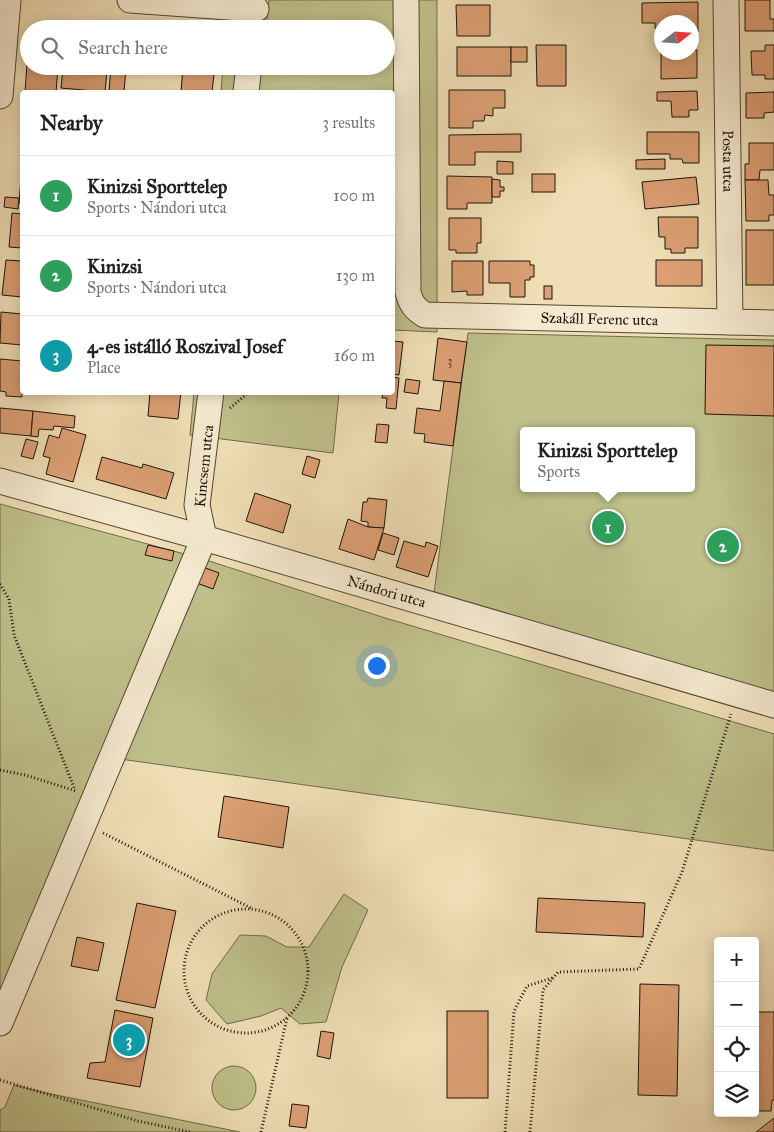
<!DOCTYPE html>
<meta charset="utf-8">
<style>
body{margin:0;font-family:"IM FELL Great Primer",serif;background:#f2f2f2;color:#202124}
.controls{position:absolute;right:15px;bottom:15px;display:grid;overflow:hidden;border-radius:5px;box-shadow:0 2px 12px #0003}
.controls button{width:45px;height:45px;display:grid;place-items:center;padding:0;border:0;border-bottom:1px solid #e0e0e0;background:#fff;color:#202124;font:25px sans-serif}
.compass{position:absolute;left:654px;top:15px;width:45px;height:45px;border-radius:50%;background:#fff;box-shadow:0 2px 12px #0003;rotate:73deg}
.you{position:absolute;left:376px;top:665px;width:18px;height:18px;margin:-12px;border:4px solid #fff;border-radius:50%;background:#1a73e8;box-shadow:0 0 0 8px #1a73e833}
.badge{display:grid;place-items:center;width:32px;height:32px;border-radius:50%;background:#ea580c;color:#fff;font-size:16px;font-weight:700}
.pin{position:absolute;translate:-50% -50%;border:2px solid #fff;box-shadow:0 1px 5px #0006}
.popup{position:absolute;left:520px;top:427px;width:175px;height:65px;box-sizing:border-box;display:grid;place-content:center;border-radius:5px;background:#fff;filter:drop-shadow(0 1px 4px #0005);font-size:16px;white-space:nowrap;color:#757577}
.popup b{font-size:19px;color:#202124}
.popup::after{content:'';position:absolute;left:50%;top:100%;margin-left:-10px;border:10px solid transparent;border-top-color:#fff}
.list{margin:0;padding:0;list-style:none}
h2{display:flex;justify-content:space-between;align-items:center;height:65px;margin:0;padding:0 20px;font-size:21px}
h2 small{font-size:16px;font-weight:400;color:#757577}
.list li{display:grid;grid-template-columns:32px 1fr auto;gap:15px;align-items:center;box-sizing:border-box;height:80px;padding:0 20px;border-top:1px solid #e0e0e0}
.list b{display:block;font-size:19px;white-space:nowrap}
.list p{margin:0;font-size:16px;white-space:nowrap;color:#757577}
.list em{font-size:16px;font-style:normal;color:#757577}
.icon{flex:none;width:28px;height:28px;fill:none;stroke:currentColor;stroke-width:2;stroke-linecap:round;stroke-linejoin:round}
.map{position:relative;flex:none;width:774px;height:1132px;overflow:hidden}
.search{position:absolute;background:#fff;box-shadow:0 2px 12px #0003;left:20px;top:20px;width:375px;height:55px;display:flex;align-items:center;gap:12px;box-sizing:border-box;padding:0 18px;border-radius:28px;color:#757577;font-size:19px}
.panel{position:absolute;background:#fff;box-shadow:0 2px 12px #0003;left:20px;top:90px;width:375px;height:305px;border-radius:5px}
.map>svg:first-child{display:block}
.green{fill:#bfc08a;stroke:#6e6a4a;fill-rule:evenodd}
.building{fill:#dca074;stroke:#1e140b}
.lines{fill:none;stroke-linecap:round;stroke-linejoin:round}
.minor-casing{stroke:#524736;stroke-width:27}
.path{stroke:#1e140b;stroke-width:3;stroke-dasharray:1 2.5;stroke-linecap:butt}
.minor{stroke:#f5ead0;stroke-width:25}
.labels{text-anchor:middle;dominant-baseline:central;stroke-width:5;stroke-linejoin:round;paint-order:stroke}
.number-label{font-size:12px;fill:#4e3725}
.street-label{font-size:15px;fill:#1e140b;stroke:#f5ead0}
</style>
<div class="map">
<svg width="774" height="1132" viewBox="0 0 774 1132">
<rect width="100%" height="100%" fill="#f0dfb6"/>
<filter id="stains"><feTurbulence type="fractalNoise" baseFrequency=".004" numOctaves="4"/><feColorMatrix values="0 0 0 0 .2 0 0 0 0 .09 0 0 0 0 .02 0 0 0 .5 -.17"/></filter>
<radialGradient id="worn" r=".72"><stop offset=".6" stop-color="#630" stop-opacity="0"/><stop offset="1" stop-color="#630" stop-opacity=".3"/></radialGradient>
<g class="green">
<polygon points="269,0 437,0 437,332 393,330 392,92 221,92 223,66 386,66 386,29 227,29 228,18 267,19"/>
<path d="M 468,333 L 774,340 L 774,692 L 434,593 ZM 524,431 L 692,431 L 692,488 L 524,488 Z"/>
<polygon points="194,393 339,393 333,453 190,435"/>
<polygon points="0,504 203,559 382,617 774,734 774,851 106,757 0,1015"/>
<polygon points="344,894 368,910 342,967 326,1022 300,1024 281,1008 261,1016 227,1024 206,1000 212,974 240,935 266,936 287,947 309,947"/>
<circle cx="234" cy="1088" r="22"/>
<polygon points="14,1085 46,1093 240,1132 0,1132 0,1110 5,1107"/>
</g>
<g class="building">
<polygon points="745,0 770,0 770,19 774,19 774,31 745,31"/>
<polygon points="698,2 698,32 692,33 692,22 662,22 662,28 655,28 655,23 642,23 642,3"/>
<polygon points="456,5 490,5 490,36 457,36"/>
<polygon points="48,22 70,24 70,27 82,29 82,25 104,27 104,29 41,29 41,26 48,27"/>
<polygon points="536,45 566,45 566,86 537,86"/>
<polygon points="765,45 774,45 774,79 765,79 765,75 752,75 751,51 765,51"/>
<rect x="457" y="47" width="54" height="29"/>
<rect x="511" y="47" width="16" height="15"/>
<polygon points="661,50 662,52 692,52 692,50 697,50 697,78 661,79"/>
<polygon points="27,64 29,66 58,68 56,92 25,92"/>
<polygon points="183,66 215,66 212,92 181,92"/>
<polygon points="63,67 107,71 105,92 61,88"/>
<polygon points="111,67 126,68 124,92 109,91"/>
<polygon points="449,90 505,90 505,108 493,108 493,116 485,115 484,121 473,121 473,128 449,128"/>
<polygon points="697,91 698,110 689,110 689,117 672,117 671,101 657,101 657,92"/>
<polygon points="774,92 774,112 764,113 764,118 746,118 746,93"/>
<polygon points="647,132 699,132 699,163 683,163 682,159 670,159 670,154 647,154"/>
<polygon points="521,134 521,152 475,152 475,165 449,165 449,135"/>
<polygon points="749,143 774,143 774,170 760,170 759,180 745,180 745,164 749,164"/>
<polygon points="665,159 665,169 636,169 636,160"/>
<polygon points="497,161 513,162 513,174 497,174"/>
<polygon points="22,165 22,203 19,203"/>
<rect x="532" y="174" width="23" height="18"/>
<polygon points="447,176 492,177 492,203 467,203 467,209 447,209"/>
<polygon points="696,177 699,204 645,209 642,182"/>
<polygon points="492,179 500,180 500,187 504,187 504,191 500,191 500,197 492,197"/>
<polygon points="745,180 768,180 769,195 774,195 774,215 769,215 769,221 746,221"/>
<polygon points="5,197 19,198 18,209 4,207"/>
<polygon points="12,213 22,214 22,248 9,247"/>
<polygon points="658,217 698,217 698,248 685,248 685,253 671,253 671,249 665,249 665,237 659,237"/>
<polygon points="449,218 481,218 481,243 477,243 477,253 456,253 456,250 449,250"/>
<rect x="746" y="230" width="28" height="55"/>
<polygon points="6,260 22,261 22,297 2,295"/>
<rect x="656" y="260" width="46" height="26"/>
<polygon points="452,261 483,261 483,295 467,295 467,291 452,292"/>
<polygon points="489,261 530,261 530,265 534,265 534,277 530,277 530,280 525,280 525,297 510,297 510,283 489,283"/>
<rect x="544" y="286" width="8" height="13"/>
<polygon points="1,312 22,314 22,345 0,343"/>
<polygon points="438,338 467,342 461,383 433,380"/>
<polygon points="392,341 403,342 399,375 392,374"/>
<polygon points="706,345 774,346 774,416 705,414"/>
<polygon points="0,359 22,361 22,397 6,396 6,392 0,391"/>
<polygon points="392,377 399,378 396,409 386,408 387,398 382,398 383,392 392,392"/>
<polygon points="406,379 420,381 418,394 404,392"/>
<polygon points="444,381 461,383 453,446 424,442 425,434 414,433 417,408 440,411"/>
<polygon points="150,392 181,392 178,419 148,416"/>
<polygon points="0,408 33,411 31,436 0,433"/>
<polygon points="33,411 75,416 74,428 54,426 53,430 39,429 38,437 31,436"/>
<polygon points="377,424 389,425 387,443 375,442"/>
<polygon points="62,428 86,435 73,482 46,474 50,458 43,456 49,435 59,438"/>
<polygon points="26,439 38,442 33,459 21,456"/>
<polygon points="307,456 320,460 315,478 302,474"/>
<polygon points="102,457 142,468 143,464 174,473 166,499 96,479"/>
<polygon points="255,493 291,505 283,533 246,521"/>
<polygon points="368,498 387,500 384,528 368,527 368,522 361,521 363,502 367,502"/>
<polygon points="348,519 368,527 384,528 374,560 339,549"/>
<polygon points="383,533 399,538 394,555 378,550"/>
<polygon points="404,541 425,547 426,542 438,546 428,577 396,567"/>
<polygon points="148,545 174,551 172,561 145,555"/>
<polygon points="200,566 219,573 213,589 194,582"/>
<polygon points="224,796 289,807 283,848 218,837"/>
<polygon points="538,898 645,903 643,937 536,932"/>
<polygon points="137,903 176,911 155,1008 116,1000"/>
<polygon points="77,937 104,943 98,971 71,966"/>
<polygon points="640,984 679,985 677,1096 638,1095"/>
<polygon points="115,1010 153,1018 140,1087 87,1078 90,1063 105,1062"/>
<rect x="447" y="1011" width="41" height="87"/>
<polygon points="755,1012 774,1012 774,1100 772,1100 771,1111 757,1111"/>
<polygon points="321,1031 334,1033 330,1059 317,1056"/>
<polygon points="292,1104 309,1106 306,1128 289,1126"/>
<polygon points="774,1118 774,1132 756,1132"/>
</g>
<g class="lines">
<defs>
<g id="minor">
<polyline points="130,0 256,9"/>
<path id="s1" d="M 406,0 L 408,292 C 411,304 415,309 425,315 L 774,323"/>
<path id="s2" d="M 726,0 L 730,322"/>
<polyline points="246,92 249,66"/>
<polyline points="0,96 8,0"/>
<path id="s3" d="M 0,481 L 204,538 L 774,705"/>
<polyline points="0,1023 204,538 197,505 211,392"/>
</g>
</defs>
<use href="#minor" class="minor-casing"/>
<g class="path">
<polyline points="230,408 249,392"/>
<polyline points="0,584 9,599 14,635 75,790"/>
<polyline points="0,770 25,775 76,791"/>
<polyline points="103,833 251,908"/>
<circle cx="246" cy="971" r="62"/>
<polyline points="0,1080 138,1121 190,1132"/>
<polyline points="261,1132 287,1018"/>
<polyline points="505,1132 514,1011 527,986 552,978"/>
<polyline points="530,1132 543,990 558,972 639,969 682,872 731,714"/>
</g>
<use href="#minor" class="minor"/>
</g>
<g class="labels">
<g class="number-label">
<text x="450" y="361">3</text>
</g>
<g class="street-label">
<text stroke="none"><textPath href="#s2" startOffset="161">Posta utca</textPath></text>
<text stroke="none"><textPath href="#s1" startOffset="496">Szakáll Ferenc utca</textPath></text>
<text transform="translate(204 466) rotate(-84)">Kincsem utca</text>
<text stroke="none"><textPath href="#s3" startOffset="402">Nándori utca</textPath></text>
</g>
</g>
<rect width="100%" height="100%" filter="url(#stains)"/>
<rect width="100%" height="100%" fill="url(#worn)"/>
</svg>
<div class="controls">
<button>+</button>
<button>−</button>
<button><svg class="icon" aria-label="locate" viewBox="0 0 24 24"><circle cx="12" cy="12" r="6"/><path d="M12 2v4M12 18v4M2 12h4M18 12h4"/></svg></button>
<button><svg class="icon" aria-label="layers" viewBox="0 0 24 24"><path d="M12 4l9 5-9 5-9-5zM3 14l9 5 9-5"/></svg></button>
</div>
<svg class="compass" viewBox="-18 -18 36 36"><path d="M0-13l5 13h-10z" fill="#e53935"/><path d="M0 13l5-13h-10z" fill="#757577"/></svg>
<div class="you"></div>
<div class="pin badge" style="left:608px;top:527px;background:#2e9e5b">1</div>
<div class="popup"><b>Kinizsi Sporttelep</b>Sports</div>
<div class="pin badge" style="left:723px;top:546px;background:#2e9e5b">2</div>
<div class="pin badge" style="left:129px;top:1040px;background:#0f9aa8">3</div>
<div class="search"><svg class="icon" aria-label="search" viewBox="0 0 24 24"><circle cx="10" cy="10" r="6"/><path d="M15 15l6 6"/></svg>Search here</div>
<section class="panel">
<h2>Nearby<small>3 results</small></h2>
<ul class="list">
<li><span class="badge" style="background:#2e9e5b">1</span><div><b>Kinizsi Sporttelep</b><p>Sports · Nándori utca</p></div><em>100 m</em></li>
<li><span class="badge" style="background:#2e9e5b">2</span><div><b>Kinizsi</b><p>Sports · Nándori utca</p></div><em>130 m</em></li>
<li><span class="badge" style="background:#0f9aa8">3</span><div><b>4-es istálló Roszival Josef</b><p>Place</p></div><em>160 m</em></li>
</ul>
</section>
</div>
